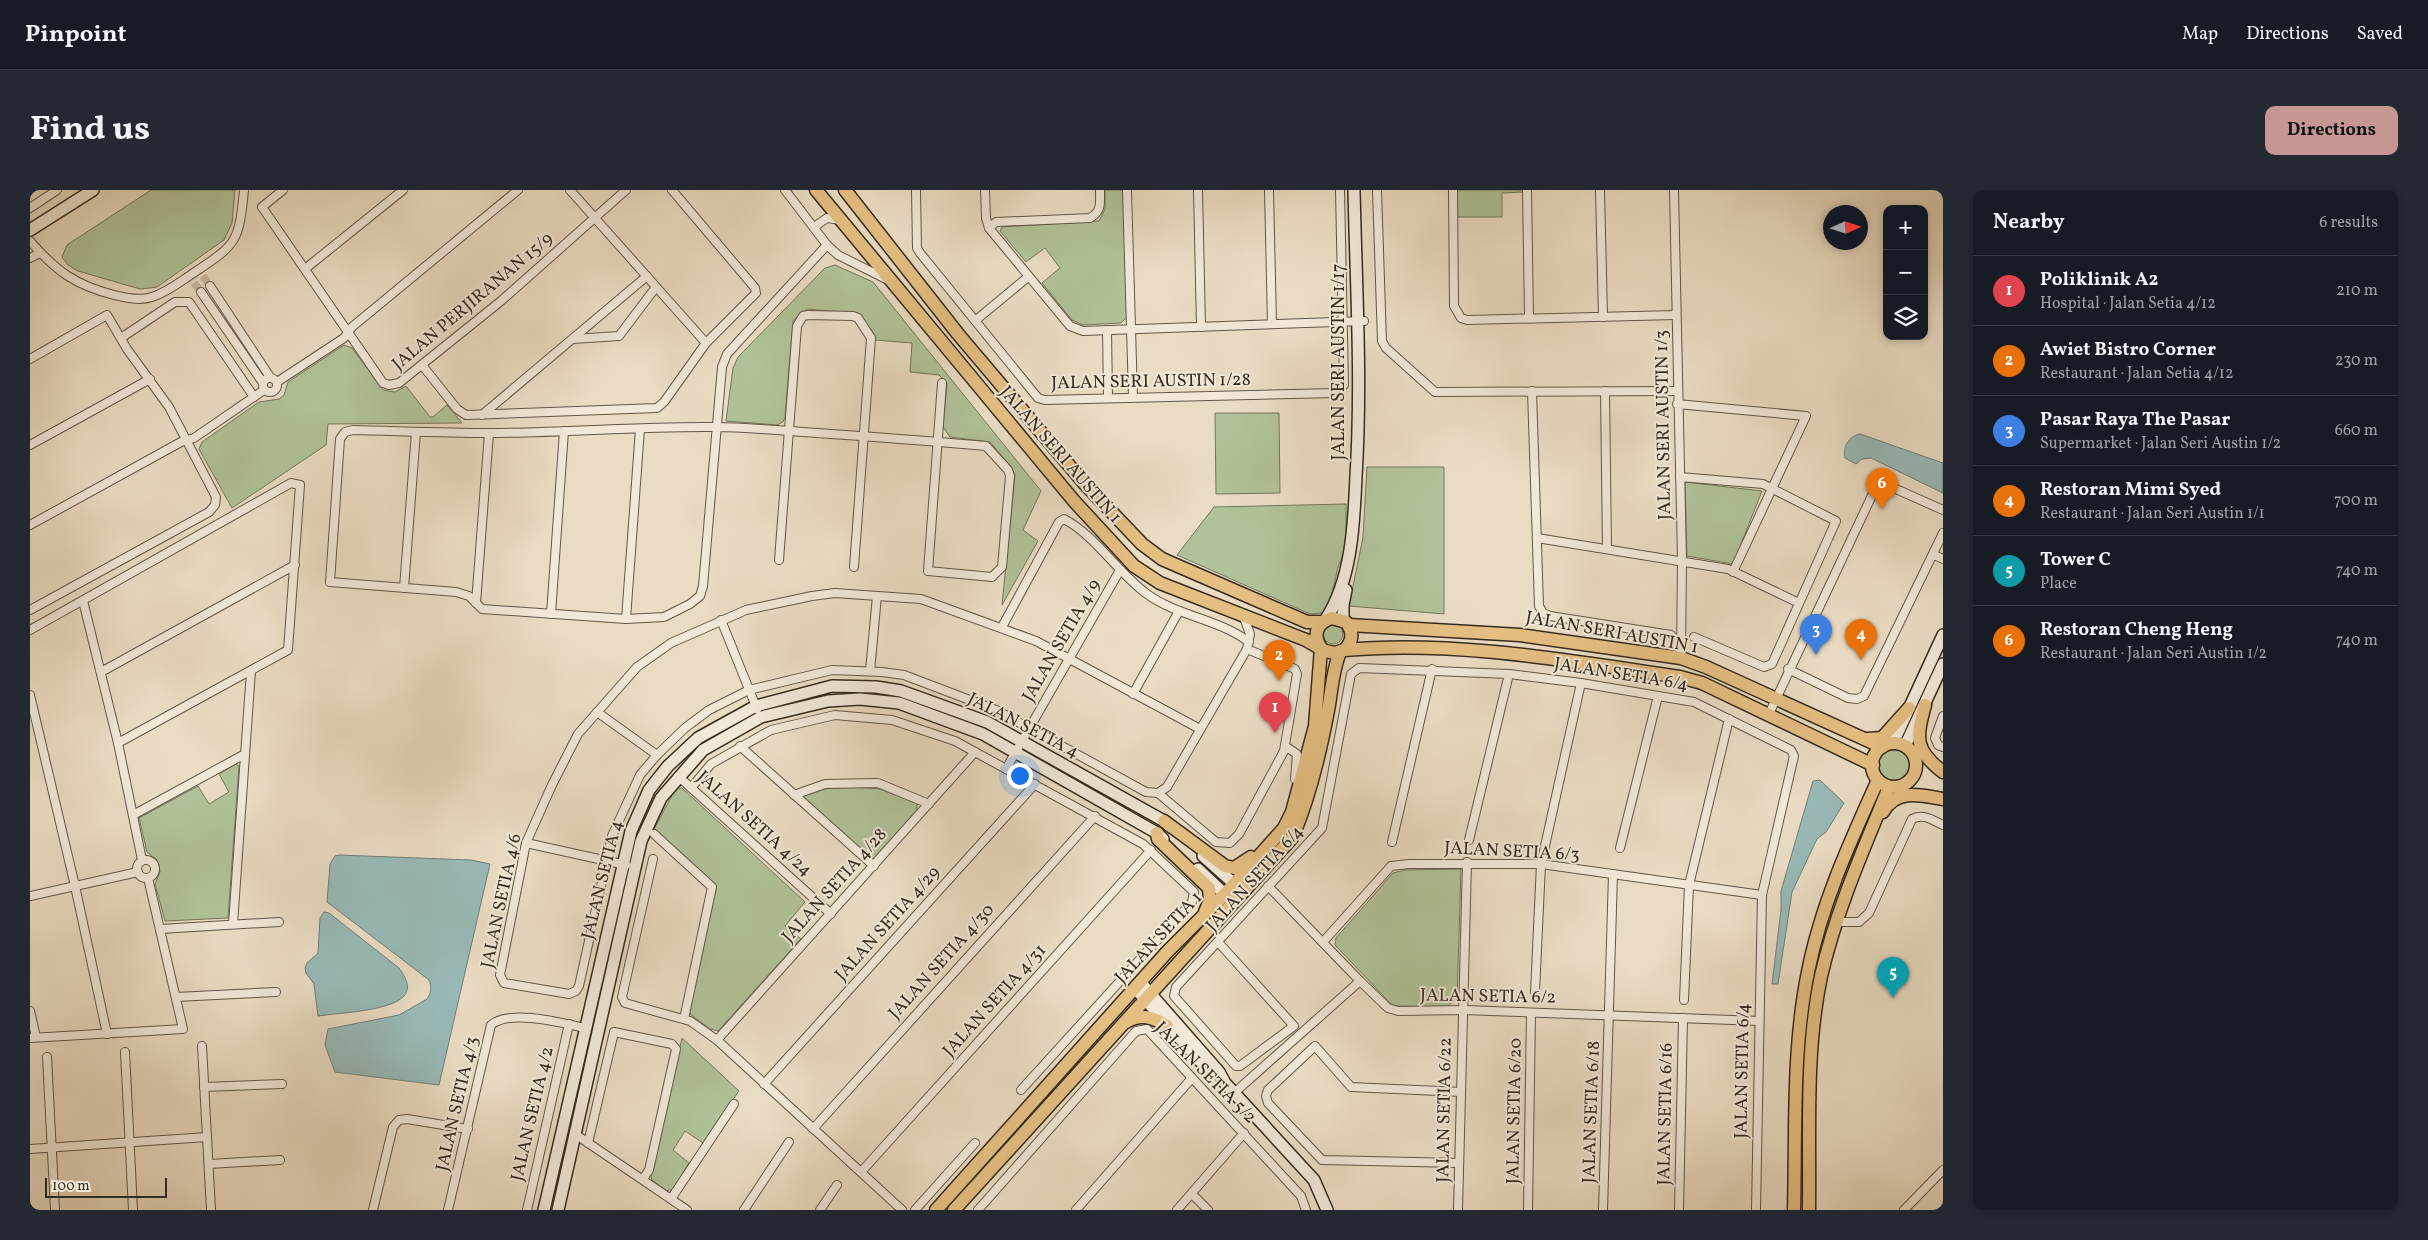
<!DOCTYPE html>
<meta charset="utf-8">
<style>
body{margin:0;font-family:Vollkorn,serif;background:#242831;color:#f1f3f6}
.controls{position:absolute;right:15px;top:15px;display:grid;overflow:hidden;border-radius:10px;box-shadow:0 2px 8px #0003}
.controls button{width:45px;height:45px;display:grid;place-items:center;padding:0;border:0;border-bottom:1px solid #363941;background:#171b24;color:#f1f3f6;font:25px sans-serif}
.compass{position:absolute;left:1793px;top:15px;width:45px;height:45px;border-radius:50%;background:#171b24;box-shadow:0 2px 8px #0003;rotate:87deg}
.scale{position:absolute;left:15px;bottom:12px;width:122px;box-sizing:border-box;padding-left:5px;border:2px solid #352b1e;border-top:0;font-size:14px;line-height:18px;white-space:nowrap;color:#352b1e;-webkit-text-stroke:4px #f1e8d8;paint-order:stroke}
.you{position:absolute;left:989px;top:585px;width:18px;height:18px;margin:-12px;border:4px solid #fff;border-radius:50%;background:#1a73e8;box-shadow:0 0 0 8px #1a73e833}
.badge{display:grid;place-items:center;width:32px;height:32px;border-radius:50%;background:#c59692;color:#fff;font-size:16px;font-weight:700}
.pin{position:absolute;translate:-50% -41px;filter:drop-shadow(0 1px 2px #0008)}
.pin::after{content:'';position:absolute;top:26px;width:18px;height:15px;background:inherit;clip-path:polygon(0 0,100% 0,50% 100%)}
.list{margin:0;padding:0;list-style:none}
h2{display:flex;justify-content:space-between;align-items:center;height:65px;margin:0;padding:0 20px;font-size:21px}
h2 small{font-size:16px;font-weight:400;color:#9ea1a6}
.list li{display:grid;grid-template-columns:32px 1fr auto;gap:15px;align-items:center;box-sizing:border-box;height:70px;padding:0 20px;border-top:1px solid #363941}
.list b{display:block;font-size:19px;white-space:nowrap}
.list p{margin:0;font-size:16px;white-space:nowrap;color:#9ea1a6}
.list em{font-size:16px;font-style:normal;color:#9ea1a6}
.icon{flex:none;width:28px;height:28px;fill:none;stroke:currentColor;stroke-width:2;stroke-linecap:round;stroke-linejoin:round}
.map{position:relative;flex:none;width:1913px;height:1020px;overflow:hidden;border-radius:10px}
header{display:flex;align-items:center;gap:30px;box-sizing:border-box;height:70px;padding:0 25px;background:#171b24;border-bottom:1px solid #363941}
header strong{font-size:24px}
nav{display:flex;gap:28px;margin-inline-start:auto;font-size:18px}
.intro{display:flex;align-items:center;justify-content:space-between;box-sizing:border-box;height:120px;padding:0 30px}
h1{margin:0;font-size:35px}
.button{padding:12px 22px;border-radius:10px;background:#c59692;color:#111;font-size:18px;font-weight:700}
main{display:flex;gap:30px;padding:0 30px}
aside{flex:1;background:#171b24;border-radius:10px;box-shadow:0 2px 8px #0003}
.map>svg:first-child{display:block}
.green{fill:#b0c299;stroke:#72765c}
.water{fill:#98bab8;stroke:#70817a}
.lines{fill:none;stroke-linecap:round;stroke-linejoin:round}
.street-tunnel{stroke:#c6b9a2;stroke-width:8;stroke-dasharray:8 4;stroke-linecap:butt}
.street-casing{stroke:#625747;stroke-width:10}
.secondary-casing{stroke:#352b1e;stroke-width:14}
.primary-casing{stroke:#352b1e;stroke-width:15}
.street{stroke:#f1e8d8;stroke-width:8}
.secondary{stroke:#f1e8d8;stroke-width:11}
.primary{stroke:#e5be82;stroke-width:12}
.labels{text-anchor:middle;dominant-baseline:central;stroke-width:4;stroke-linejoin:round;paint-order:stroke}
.street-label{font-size:18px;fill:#352b1e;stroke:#f1e8d8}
</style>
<header>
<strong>Pinpoint</strong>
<nav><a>Map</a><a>Directions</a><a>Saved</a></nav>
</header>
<div class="intro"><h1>Find us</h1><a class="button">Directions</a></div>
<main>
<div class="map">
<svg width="1913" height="1020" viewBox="0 0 1913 1020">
<rect width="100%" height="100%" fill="#eadcc3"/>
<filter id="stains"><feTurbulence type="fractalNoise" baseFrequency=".004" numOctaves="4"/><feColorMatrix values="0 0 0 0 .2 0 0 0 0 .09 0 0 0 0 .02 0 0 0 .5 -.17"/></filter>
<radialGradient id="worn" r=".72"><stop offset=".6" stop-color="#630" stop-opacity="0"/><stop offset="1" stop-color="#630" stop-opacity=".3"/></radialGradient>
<g class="green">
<polygon points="121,0 205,0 202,33 194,50 127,97 120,98 110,99 48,81 38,75 32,67 37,55"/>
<polygon points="1075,0 1093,0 1097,127 1091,133 1053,135 1042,130 1012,93 1030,78 1015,58 996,72 970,41 972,37 1069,31 1075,19"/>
<polygon points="1427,0 1492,0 1493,2 1472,3 1472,27 1428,27"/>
<polygon points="805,75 843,92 1011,301 993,340 1008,351 972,415 985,285 982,278 960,252 920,247 913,237 917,193 909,185 880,182 882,153 845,150 842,140 825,123 777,119 763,131 755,227 753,232 747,235 696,231 703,178 708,167 795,78"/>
<polygon points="314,155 322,158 353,200 365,202 376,196 400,227 403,227 417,215 432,233 298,234 296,255 202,318 169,259 172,252 229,212 249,209 254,205 258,192"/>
<polygon points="1185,223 1249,223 1250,303 1186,304"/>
<polygon points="1337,277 1414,277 1414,424 1319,416 1333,347"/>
<polygon points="1655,292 1732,301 1703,374 1657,366"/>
<polygon points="1316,314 1316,358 1308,377 1299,417 1291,423 1280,424 1147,365 1184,317"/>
<circle cx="1303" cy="444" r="10"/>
<circle cx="1864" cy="576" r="16"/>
<polygon points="206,574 209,576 198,728 135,731 125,694 130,682 129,676 127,670 117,662 109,628 168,596 179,614 199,602 189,584"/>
<polygon points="810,596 850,599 887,613 887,622 844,670 772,607 779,602"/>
<polygon points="646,598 652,598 775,712 755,736 771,749 688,841 680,839 660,824 659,819 686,699 684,693 624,639"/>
<polygon points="1431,679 1427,808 1417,817 1363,816 1305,755 1306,748 1363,683 1375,680"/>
<polygon points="652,848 709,901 673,953 655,941 643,960 659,973 643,999 636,1001 622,990 621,987"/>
</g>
<g class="water">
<path d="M 1830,244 L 1913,273 L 1913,303 L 1841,268 L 1832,269 L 1826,274 L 1815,268 C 1812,258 1819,246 1830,244 Z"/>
<polygon points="1790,590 1814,613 1796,642 1787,649 1762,702 1748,794 1742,794 1751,720 1751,701 1783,591"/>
<path d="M 309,665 L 441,670 L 460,674 L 409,895 L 305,882 L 295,855 L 298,839 L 369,825 L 397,809 C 401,804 402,796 399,790 L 297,712 L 300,674 L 305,666 Z"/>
<path d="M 294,722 L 299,723 L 369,778 C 374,785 382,797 374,806 C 361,821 308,823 288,826 L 284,794 L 276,783 L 275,778 L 277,773 L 288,763 L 290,728 Z"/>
</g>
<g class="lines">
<g class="street-tunnel">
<polyline points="173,86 180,96"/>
<polyline points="164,93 171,102"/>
</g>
<defs>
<g id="street">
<polyline points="253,0 232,17 353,193 359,195 369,193 471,111 596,0"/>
<polyline points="540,0 676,153"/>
<polyline points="755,0 797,55 808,65 856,89"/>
<polyline points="886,0 887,58 890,63 1008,208 1015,210 1306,203 1314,195 1310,0"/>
<polyline points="955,0 956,28 959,38 1040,136 1053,141 1334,131"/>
<polyline points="1097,0 1103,207"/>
<polyline points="1168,0 1171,137"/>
<polyline points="1239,0 1242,134"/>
<polyline points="1347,0 1352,151 1356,158 1405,202 1647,201"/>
<polyline points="1423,0 1424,116 1431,128 1437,130 1646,125"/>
<polyline points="1497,0 1499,128"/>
<polyline points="1570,0 1573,127"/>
<polyline points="1644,0 1652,370 1651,468"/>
<polyline points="0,18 27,0"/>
<polyline points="784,37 797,28 811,30"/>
<path d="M 959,38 L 966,32 L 1060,28 C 1072,21 1070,13 1070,0"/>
<path d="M 0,51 C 26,81 45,95 84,105 C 96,108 110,111 122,107 C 138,102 151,91 165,82 C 207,54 209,52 214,0"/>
<path d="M 797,55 L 697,164 L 692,177 L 673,396 L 670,406 L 660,414 L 634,427 L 596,429 L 452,419 L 439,406 L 426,402 L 300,392 L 310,249 L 315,242 L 323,240 C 368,241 414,243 459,243 C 534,243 610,236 685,237 C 719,237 753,241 787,243 C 843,247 900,251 956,256 L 978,280 L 980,286 L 972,377 L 962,387 L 898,381 L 912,193"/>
<polyline points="0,68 10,63"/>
<polyline points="275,79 373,0"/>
<polyline points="180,96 240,187"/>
<polyline points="171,102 233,193"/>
<polyline points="946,130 998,87"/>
<polyline points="1077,140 1078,207"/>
<polyline points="91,148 145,112 159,112 224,207"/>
<polyline points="543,149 589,146 626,97"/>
<polyline points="0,169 77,125 97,159 139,217 186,307 185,315 179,322 0,420"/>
<polyline points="392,175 427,219 436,225 627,218 634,212 676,153 726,103 725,98 642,0"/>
<circle cx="240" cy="195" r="7"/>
<polyline points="247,192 314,148 322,137 488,0"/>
<polyline points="1502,201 1509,416 1513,423 1520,426 1641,445"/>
<polyline points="1575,201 1577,359"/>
<polyline points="1647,214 1776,226 1703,382"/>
<polyline points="452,225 617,86"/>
<polyline points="0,255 120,189"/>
<polyline points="1650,287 1733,294 1806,331 1742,474 1734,477 1664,447"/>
<polyline points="0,335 151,252 164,248 234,200"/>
<polyline points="1507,348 1698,379 1769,413"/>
<polyline points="1904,365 1913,369"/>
<polyline points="749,370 767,136 773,126 778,125 823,126 828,128 841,148 824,377"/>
<polyline points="374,398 386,242"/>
<polyline points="53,411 88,553 112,670"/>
<polyline points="446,413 459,243"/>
<polyline points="521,424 534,241"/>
<polyline points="596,429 610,239"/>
<polyline points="691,430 727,519"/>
<path d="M 972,437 L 1029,332 L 1034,329 C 1065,345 1088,383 1117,404 C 1147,426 1189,429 1219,452"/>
<polyline points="0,440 261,293 270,295 258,460 88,553"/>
<polyline points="1758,479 1818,508 1827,509 1834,506 1913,343"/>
<polyline points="840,481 847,406"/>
<polyline points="71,482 265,375"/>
<polyline points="1103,504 1149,421"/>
<polyline points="0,505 45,696 77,844"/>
<polyline points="567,522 627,565"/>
<polyline points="1738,526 1845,299 1851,295 1857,295 1913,320"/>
<polyline points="1913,526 1905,548 1908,555 1913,557"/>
<polyline points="710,556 844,676"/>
<polyline points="1255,556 1267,564 1265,589"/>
<polyline points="976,579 1090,380"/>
<polyline points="648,586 801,724"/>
<polyline points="661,598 681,574 741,540 805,525 862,530 925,551 945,562 1113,654 1164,702 1162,712 991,900"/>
<polyline points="1128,603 1116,602 966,520 874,485 852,482 802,480 719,500 679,520 655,538 627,565 610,585 582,646 549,796 546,801 539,804 474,793 470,785 496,653 522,595 548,544 607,477 641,453 716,420 782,406 805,403 891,409 1006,451 1170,539"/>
<polyline points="1128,603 1186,652 1200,653 1209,644 1254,561 1267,484 1265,479 1217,459"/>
<polyline points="1128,603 1137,597 1217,459 1220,444 1213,425"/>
<polyline points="764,605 795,594 848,593 899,614"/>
<polyline points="103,625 215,564"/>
<polyline points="624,644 682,697 654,829"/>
<polyline points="1439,650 1479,484"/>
<polyline points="1362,652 1402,479"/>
<polyline points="496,653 596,675"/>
<polyline points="1590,658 1628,506"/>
<polyline points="623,669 592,807 595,813 660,831 687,850 872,1020"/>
<circle cx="116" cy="679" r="9"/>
<polyline points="1238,696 1330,791 1358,818 1368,821 1433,820 1729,831"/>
<polyline points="0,706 108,682"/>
<path d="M 1808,732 L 1829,732 L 1839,723 L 1882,629 C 1893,623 1902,630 1913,635"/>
<polyline points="203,734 221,481"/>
<polyline points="130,739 249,732"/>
<polyline points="1188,752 1264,836 1210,876 1206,876 1144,806 1146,797 1292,638 1321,484 1329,478 1479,484 1551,493 1664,512 1761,560 1764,566 1732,705 1726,1020"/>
<polyline points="1293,752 1361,676 1379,674 1511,674 1732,705"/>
<polyline points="1505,802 1511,674 1551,493"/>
<polyline points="146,807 246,802"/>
<polyline points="1654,810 1659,695 1699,529"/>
<polyline points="0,821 6,847"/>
<polyline points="0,848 153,839 118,688"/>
<polyline points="687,850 945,562"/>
<polyline points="172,856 181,1020"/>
<polyline points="95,862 103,1020"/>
<polyline points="17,867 25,1020"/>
<polyline points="734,894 1005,594"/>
<polyline points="174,897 252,894"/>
<polyline points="1204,903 1330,791"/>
<polyline points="783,939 1065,626"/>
<polyline points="545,944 657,1020"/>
<polyline points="558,953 584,842 642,854 646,859 619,980 613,989"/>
<polyline points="0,959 177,947"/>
<polyline points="1429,973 1292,970 1238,913 1236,906 1238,900 1285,856 1321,897 1431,902"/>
<polyline points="179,974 250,970"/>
<polyline points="831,982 1121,660"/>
<polyline points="1162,1004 1178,1020"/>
<polyline points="641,1009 704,914"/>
<polyline points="343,1020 363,937 369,930 377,929 438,939"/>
<path d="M 418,1020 L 461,835 C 480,819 532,833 555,838"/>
<polyline points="497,1020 539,834"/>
<polyline points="714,1020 759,952"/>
<polyline points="790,1020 807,995"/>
<polyline points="885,1020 945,953"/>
<polyline points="948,1020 1106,841 1117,839 1271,1006 1276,1020"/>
<polyline points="1046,1020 1162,888"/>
<polyline points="1147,1020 1214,943"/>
<polyline points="1428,1020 1437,672"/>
<polyline points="1498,1020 1501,823"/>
<polyline points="1573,1020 1583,684"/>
<polyline points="1649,1020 1653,828"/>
<polyline points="1874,1020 1913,980"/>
</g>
<g id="secondary">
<polyline points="0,40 63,0"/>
<path d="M 1296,429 C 1322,389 1324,333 1326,286 C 1332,190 1326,95 1324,0"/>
<polyline points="1313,430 1313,415 1316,400"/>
<polyline points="1863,553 1913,445"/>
<polyline points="1875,556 1913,474"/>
<polyline points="1173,666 1210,699"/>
<polyline points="1168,679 1200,709"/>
<polyline points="1111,793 1189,882 1195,893 1284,990 1297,1020"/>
<polyline points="1106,799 1171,872"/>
<polyline points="514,1020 601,641 619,600 638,576 668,548 726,516 802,496 846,497 871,501 957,532 1134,631 1141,637"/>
<polyline points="528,1020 611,651 631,608 673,560 731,527 798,511 830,509 869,513 953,544 1127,643 1133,649"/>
</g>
<g id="primary">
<path d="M 786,0 L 1044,311 L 1104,376 L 1130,393 L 1276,450 L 1295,461 L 1305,463 L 1314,460 C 1323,452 1324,442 1316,432 L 1302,428 C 1287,432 1282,445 1291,458"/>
<polyline points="815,0 928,144 1054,293 1112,354 1132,369 1277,432 1293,432"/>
<polyline points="1319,435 1490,445 1651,468 1676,477 1852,557"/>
<path d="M 1314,460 C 1425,450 1540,471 1650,487 L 1672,493 L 1843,575"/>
<path d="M 1895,515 C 1886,548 1884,560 1913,582"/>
<polyline points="1837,549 1852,548 1879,518"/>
<circle cx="1864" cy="575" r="22"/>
<path d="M 1853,622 C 1866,598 1891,605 1913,609"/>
<polyline points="1134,631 1195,676 1204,678 1221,667"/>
<polyline points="1127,643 1128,649 1179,698 1180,710 1175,722"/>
<path d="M 1096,832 C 1111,823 1123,827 1137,836"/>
<polyline points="906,1020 1137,762 1195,704 1254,638 1262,622 1285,536 1291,458"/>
<path d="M 924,1020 L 1262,648 C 1280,607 1291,559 1299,515 C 1302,496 1303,479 1310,462"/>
<path d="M 1764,1020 C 1766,941 1762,860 1778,782 C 1791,715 1820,652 1848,590"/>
<path d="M 1779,1020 C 1780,942 1775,862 1791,786 C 1806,721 1834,658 1859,597"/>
</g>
</defs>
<use href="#street" class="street-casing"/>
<use href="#secondary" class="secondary-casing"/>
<use href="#primary" class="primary-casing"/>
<use href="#street" class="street"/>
<use href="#secondary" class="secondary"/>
<use href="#primary" class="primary"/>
</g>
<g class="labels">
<g class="street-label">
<text transform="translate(443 112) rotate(-40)">JALAN PERJIRANAN 15/9</text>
<text transform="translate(1309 172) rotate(-90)">JALAN SERI AUSTIN 1/17</text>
<text transform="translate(1121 192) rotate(-1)">JALAN SERI AUSTIN 1/28</text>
<text transform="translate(1634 235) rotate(-91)">JALAN SERI AUSTIN 1/3</text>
<text transform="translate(1030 265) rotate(49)">JALAN SERI AUSTIN 1</text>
<text transform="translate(1582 443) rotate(10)">JALAN SERI AUSTIN 1</text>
<text transform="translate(1032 451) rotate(-60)">JALAN SETIA 4/9</text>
<text transform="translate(1591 485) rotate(9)">JALAN SETIA 6/4</text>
<text transform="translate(993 536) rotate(27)">JALAN SETIA 4</text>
<text transform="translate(724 634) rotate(42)">JALAN SETIA 4/24</text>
<text transform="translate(1482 662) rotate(3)">JALAN SETIA 6/3</text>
<text transform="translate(1225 689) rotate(-48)">JALAN SETIA 6/4</text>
<text transform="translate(573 690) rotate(-76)">JALAN SETIA 4</text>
<text transform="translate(805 696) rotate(-48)">JALAN SETIA 4/28</text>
<text transform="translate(472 711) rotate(-78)">JALAN SETIA 4/6</text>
<text transform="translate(858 734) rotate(-48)">JALAN SETIA 4/29</text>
<text transform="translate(1129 748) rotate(-47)">JALAN SETIA 1</text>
<text transform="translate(912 772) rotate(-48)">JALAN SETIA 4/30</text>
<text transform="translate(1458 807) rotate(1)">JALAN SETIA 6/2</text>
<text transform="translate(965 811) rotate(-48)">JALAN SETIA 4/31</text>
<text transform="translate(1713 881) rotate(-89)">JALAN SETIA 6/4</text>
<text transform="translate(1175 883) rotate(45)">JALAN SETIA 5/2</text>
<text transform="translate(428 914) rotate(-77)">JALAN SETIA 4/3</text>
<text transform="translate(1415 920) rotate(-89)">JALAN SETIA 6/22</text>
<text transform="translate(1485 921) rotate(-89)">JALAN SETIA 6/20</text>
<text transform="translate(1562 922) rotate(-88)">JALAN SETIA 6/18</text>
<text transform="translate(503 924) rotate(-77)">JALAN SETIA 4/2</text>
<text transform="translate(1636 924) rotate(-89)">JALAN SETIA 6/16</text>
</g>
</g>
<rect width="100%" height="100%" filter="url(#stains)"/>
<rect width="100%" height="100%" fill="url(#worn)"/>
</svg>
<div class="controls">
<button>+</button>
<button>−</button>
<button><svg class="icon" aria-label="layers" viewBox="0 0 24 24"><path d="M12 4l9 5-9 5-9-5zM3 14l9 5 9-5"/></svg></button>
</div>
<svg class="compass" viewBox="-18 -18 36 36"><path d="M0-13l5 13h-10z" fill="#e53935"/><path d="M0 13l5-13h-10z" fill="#9ea1a6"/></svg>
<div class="scale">100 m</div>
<div class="you"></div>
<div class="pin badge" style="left:1245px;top:543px;background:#e0444e">1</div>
<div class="pin badge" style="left:1249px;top:491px;background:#e8710a">2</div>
<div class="pin badge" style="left:1786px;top:465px;background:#3f7fe0">3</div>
<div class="pin badge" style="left:1831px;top:470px;background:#e8710a">4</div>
<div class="pin badge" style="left:1863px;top:808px;background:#0f9aa8">5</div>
<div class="pin badge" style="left:1852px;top:319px;background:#e8710a">6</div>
</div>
<aside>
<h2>Nearby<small>6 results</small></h2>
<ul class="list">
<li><span class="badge" style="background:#e0444e">1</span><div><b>Poliklinik A2</b><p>Hospital · Jalan Setia 4/12</p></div><em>210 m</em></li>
<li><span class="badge" style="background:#e8710a">2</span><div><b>Awiet Bistro Corner</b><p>Restaurant · Jalan Setia 4/12</p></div><em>230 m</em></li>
<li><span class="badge" style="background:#3f7fe0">3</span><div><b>Pasar Raya The Pasar</b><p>Supermarket · Jalan Seri Austin 1/2</p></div><em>660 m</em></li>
<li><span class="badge" style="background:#e8710a">4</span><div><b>Restoran Mimi Syed</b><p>Restaurant · Jalan Seri Austin 1/1</p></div><em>700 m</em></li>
<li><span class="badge" style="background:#0f9aa8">5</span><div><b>Tower C</b><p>Place</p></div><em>740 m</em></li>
<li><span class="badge" style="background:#e8710a">6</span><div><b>Restoran Cheng Heng</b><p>Restaurant · Jalan Seri Austin 1/2</p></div><em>740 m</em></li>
</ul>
</aside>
</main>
